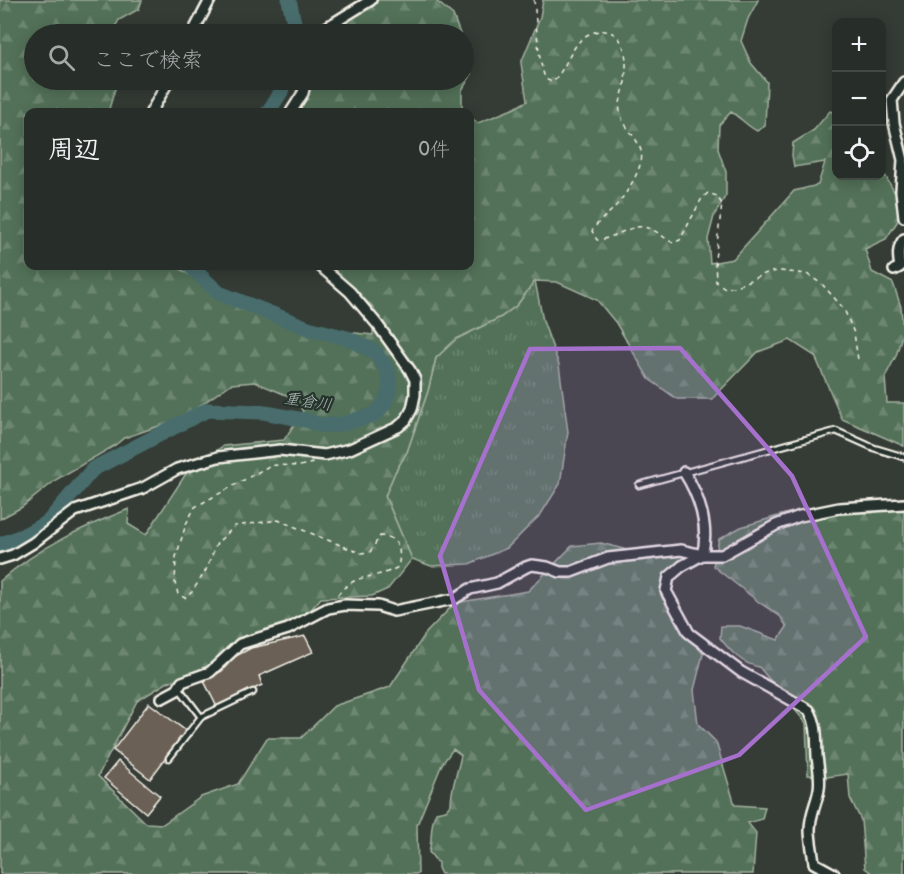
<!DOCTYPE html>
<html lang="ja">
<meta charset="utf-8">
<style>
body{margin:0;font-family:"Balsamiq Sans","Klee One",sans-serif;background:#2f3530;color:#f1f3f6}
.controls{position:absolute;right:18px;top:18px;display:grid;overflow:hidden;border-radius:12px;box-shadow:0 3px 15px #0003}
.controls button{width:54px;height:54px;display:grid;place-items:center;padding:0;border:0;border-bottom:2px solid #434945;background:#272d28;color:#f1f3f6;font:30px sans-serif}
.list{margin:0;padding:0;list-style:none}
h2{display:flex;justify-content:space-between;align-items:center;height:78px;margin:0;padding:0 24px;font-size:26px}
h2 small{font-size:20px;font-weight:400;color:#a4a8a8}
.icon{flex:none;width:33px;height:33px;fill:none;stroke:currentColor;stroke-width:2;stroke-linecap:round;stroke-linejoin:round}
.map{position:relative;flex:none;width:904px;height:874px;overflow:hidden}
.search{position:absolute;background:#272d28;box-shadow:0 3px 15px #0003;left:24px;top:24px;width:450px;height:66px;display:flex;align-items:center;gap:15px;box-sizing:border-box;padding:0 21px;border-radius:33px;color:#a4a8a8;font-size:22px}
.panel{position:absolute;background:#272d28;box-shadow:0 3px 15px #0003;left:24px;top:108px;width:450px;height:162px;border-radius:12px}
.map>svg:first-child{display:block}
.grass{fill:url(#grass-tufts);stroke:#a4b1a0;stroke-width:1.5}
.forest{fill:url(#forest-firs);stroke:#a4b1a0;stroke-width:1.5}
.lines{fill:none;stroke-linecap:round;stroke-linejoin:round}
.river{stroke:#486d6d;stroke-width:15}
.building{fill:#6b6055;stroke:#f4f1e8;stroke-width:1.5}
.service-casing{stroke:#f4f1e8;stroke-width:9}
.minor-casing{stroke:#f4f1e8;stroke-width:14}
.path{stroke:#f4f1e8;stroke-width:1.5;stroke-dasharray:4.5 4.5;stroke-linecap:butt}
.service{stroke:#26332d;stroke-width:4.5}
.minor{stroke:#26332d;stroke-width:9}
.marked{fill:#a571cd;fill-opacity:0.2;stroke:#a571cd;stroke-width:4.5;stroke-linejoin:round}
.labels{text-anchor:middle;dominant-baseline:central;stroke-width:4.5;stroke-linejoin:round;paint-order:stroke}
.water-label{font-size:16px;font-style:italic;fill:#afbcb7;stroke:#26332d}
</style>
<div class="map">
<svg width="904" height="874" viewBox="0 0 904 874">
<defs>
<pattern id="grass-tufts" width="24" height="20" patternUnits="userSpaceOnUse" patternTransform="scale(1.5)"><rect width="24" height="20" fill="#537159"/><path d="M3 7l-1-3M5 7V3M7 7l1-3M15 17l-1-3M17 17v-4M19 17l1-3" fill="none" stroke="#6c8671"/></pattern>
<pattern id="forest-firs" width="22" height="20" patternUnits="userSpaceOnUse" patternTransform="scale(1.5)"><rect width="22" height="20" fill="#537159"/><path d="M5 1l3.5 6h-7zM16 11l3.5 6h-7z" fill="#6c8671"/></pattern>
</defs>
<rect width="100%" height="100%" fill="#343c35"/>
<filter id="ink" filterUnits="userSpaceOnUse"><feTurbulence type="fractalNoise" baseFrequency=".0167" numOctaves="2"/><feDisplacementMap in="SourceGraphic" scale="12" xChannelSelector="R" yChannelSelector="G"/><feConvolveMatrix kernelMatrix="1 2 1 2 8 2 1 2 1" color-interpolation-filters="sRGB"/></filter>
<g filter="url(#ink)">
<polygon class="grass" points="535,281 543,321 559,365 568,432 560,484 541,514 507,548 469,564 431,566 412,559 385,496 395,472 407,452 428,391 436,358 456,339 501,317 517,305"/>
<g class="forest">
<path d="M 0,0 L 142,0 L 139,9 L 119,20 L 111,34 L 34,34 L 34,80 L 116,80 L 117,82 L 109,109 L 112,112 L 28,112 L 28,266 L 176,266 L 220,295 L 247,309 L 272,316 L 316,324 L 346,332 L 373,335 L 374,308 L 338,276 L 317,266 L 470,266 L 470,117 L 478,123 L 515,108 L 527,101 L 521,63 L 540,17 L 543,0 L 758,0 L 748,19 L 741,41 L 751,63 L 767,82 L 765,126 L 757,131 C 747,126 741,118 731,112 L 719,125 L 718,149 L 726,172 L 726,195 L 714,216 L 708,239 L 710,263 L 733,259 L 794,191 L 818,185 L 825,162 L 794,167 L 792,155 L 793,143 L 814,130 L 830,111 L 836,113 L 836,176 L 882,176 L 882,170 L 896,195 L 899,219 L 886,239 L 865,249 L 872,272 L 893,283 L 901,307 L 903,332 L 896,356 L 885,377 L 887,403 L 904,403 L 904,446 L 842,419 L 815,356 L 790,340 L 758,352 L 712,399 L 677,399 L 649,379 L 616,323 L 597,300 L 557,282 L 535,281 L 517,305 L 501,317 L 456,339 L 436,358 L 428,391 L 407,452 L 395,472 L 385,496 L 412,559 L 388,589 L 372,596 L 321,598 L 293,630 L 247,642 L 205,669 L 168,682 L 137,701 L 98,776 L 146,823 L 163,824 L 201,797 L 238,784 L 267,738 L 301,738 L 334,706 L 390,687 L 426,633 L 455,603 L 528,591 L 572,546 L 601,543 L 642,554 L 689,553 L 669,572 L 662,598 L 703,654 L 694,690 L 698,724 L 716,742 L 735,805 L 765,807 L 762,819 L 748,823 L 756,833 L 753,874 L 441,874 L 438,868 L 438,863 L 429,852 C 433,838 429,826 436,812 L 446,810 L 451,804 C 451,787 458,772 461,755 L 453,749 L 442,764 L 417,825 L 418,874 L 0,874 L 0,581 C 39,547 81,528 129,509 L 128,524 L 146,535 L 189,469 L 223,446 L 284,440 L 303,411 L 291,397 L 255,382 L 231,384 L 182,418 L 124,438 L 114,446 L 57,479 L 22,507 L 0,519 Z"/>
<polygon points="367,0 435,0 453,15 460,34 315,34 325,27 348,21 367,6"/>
<polygon points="464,45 471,75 462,90 462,112 288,112 296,93 298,80 464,80"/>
<path d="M 896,506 L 904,506 L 904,874 L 873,874 L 865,868 L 861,820 L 850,798 L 848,774 L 827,777 L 808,775 L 806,723 L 759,667 C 742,664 730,651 720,638 L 721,626 L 740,626 L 778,640 L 787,627 L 780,616 L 760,603 L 713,566 L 719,539 L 741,527 L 788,513 L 813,509 L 872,513 Z"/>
</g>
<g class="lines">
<g class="river">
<polyline points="289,0 295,27 294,34"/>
<polyline points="268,112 281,92 284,80"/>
<polyline points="0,545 22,536 48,522 93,469 207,410 262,412 305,420 320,425 339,425 376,414 385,403 390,388 388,371 375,352 347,338 308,328 219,293 190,266"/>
</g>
</g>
<g class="building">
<polygon points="305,636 313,652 259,676 262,685 217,707 204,681 222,671 234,657 251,648"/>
<polygon points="149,703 186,731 150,779 113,750"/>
<polygon points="118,761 160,796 146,813 104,778"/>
</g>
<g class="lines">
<defs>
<g id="service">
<polyline points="639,485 836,431 874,448 904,457"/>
<polyline points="179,688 201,717"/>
<polyline points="169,758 201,717 253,692"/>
</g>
<g id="minor">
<polyline points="192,34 210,0"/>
<polyline points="320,34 324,29 371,0"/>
<polyline points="904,82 892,100 894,123 903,160 901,191 904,217"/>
<polyline points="151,112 169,80"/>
<polyline points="291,112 303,93 306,80"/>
<path d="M 894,270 L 900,267 C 898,257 897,247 904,239"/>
<path d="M 684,472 C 699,495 710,528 702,555 L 682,566 L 669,577 L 666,591 L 689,633 L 741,672 L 809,710 C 818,725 816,739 817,756 C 818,767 821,777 819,789 C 817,803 810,813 810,830 C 810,841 813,852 814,863 L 834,874"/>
<polyline points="0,559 13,555 33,543 75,511 143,488 177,469 218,457 280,450 325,455 350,449 398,427 406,420 412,409 415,395 415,380 410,370 377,324 350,292 320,266"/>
<polyline points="162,698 177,690 182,682 210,672 240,644 288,629 328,608 345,605 378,606 394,611 454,599 470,589 497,583 526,567 532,565 547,567 560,572 571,572 608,558 681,550 702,555 722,555 776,525 800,516 839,508 904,504"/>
</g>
</defs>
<use href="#service" class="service-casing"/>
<use href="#minor" class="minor-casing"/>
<g class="path">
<path d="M 534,0 C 536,17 538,63 545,77 C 547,81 548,80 552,82 C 566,70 570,48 584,37 C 591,32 602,29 610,32 C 628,39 627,64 625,80 C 625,91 618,101 620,112 C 624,132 648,143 640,165 C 635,180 625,196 614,208 C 607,216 598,221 592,231 L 597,240 C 613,239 630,225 643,227 C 654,228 664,238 673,243 L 680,240 L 702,198 L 708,193 L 717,196 L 722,204 L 715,259 L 716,282 L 725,288 L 734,287 L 769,272 L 781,271 L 807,274 L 822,284 L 844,309 L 854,333 L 858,360"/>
<path d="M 313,463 L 300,466 L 271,465 L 195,507 L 186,524 L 176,557 L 175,583 L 178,594 L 185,598 L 192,592 L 206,570 L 217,543 L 235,526 L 278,520 L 360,553 L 370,552 L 380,536 C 399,536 402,551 398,567 C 372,582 356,570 336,597"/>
</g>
<use href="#service" class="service"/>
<use href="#minor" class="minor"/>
</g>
</g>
<path class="marked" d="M 680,348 L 792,476 L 866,637 L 739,755 L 586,810 L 479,690 L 440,556 L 530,349 Z"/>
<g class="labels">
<g class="water-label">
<text transform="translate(308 402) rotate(9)">重倉川</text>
</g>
</g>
</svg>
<div class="controls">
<button>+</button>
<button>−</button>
<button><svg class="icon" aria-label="locate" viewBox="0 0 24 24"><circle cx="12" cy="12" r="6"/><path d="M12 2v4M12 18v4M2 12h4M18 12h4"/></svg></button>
</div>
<div class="search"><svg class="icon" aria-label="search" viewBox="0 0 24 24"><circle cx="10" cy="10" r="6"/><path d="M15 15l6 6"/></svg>ここで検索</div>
<section class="panel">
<h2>周辺<small>0件</small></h2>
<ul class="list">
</ul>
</section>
</div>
